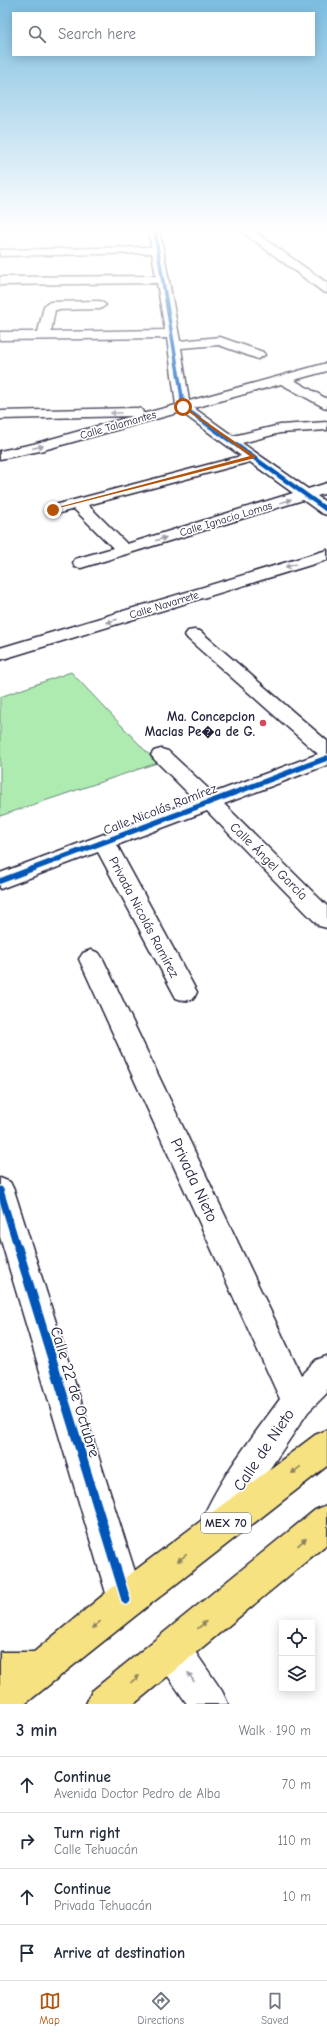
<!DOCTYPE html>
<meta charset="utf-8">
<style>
body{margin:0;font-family:"Comic Neue",sans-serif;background:#f6f6f7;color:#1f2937}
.controls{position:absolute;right:12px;bottom:12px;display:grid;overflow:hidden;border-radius:0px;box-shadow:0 2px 10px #0003}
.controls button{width:36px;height:36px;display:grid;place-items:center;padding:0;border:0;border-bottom:1px solid #e0e1e3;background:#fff;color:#1f2937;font:20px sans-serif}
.stop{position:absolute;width:12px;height:12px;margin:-9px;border:3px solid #b45309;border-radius:50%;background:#fff}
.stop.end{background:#b45309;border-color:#fff;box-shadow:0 1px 4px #0008}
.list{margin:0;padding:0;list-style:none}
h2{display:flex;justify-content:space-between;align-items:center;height:52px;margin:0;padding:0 16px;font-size:17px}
h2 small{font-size:13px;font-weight:400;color:#747a83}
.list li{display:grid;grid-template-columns:26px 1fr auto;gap:12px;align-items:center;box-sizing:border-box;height:56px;padding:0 16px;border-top:1px solid #e0e1e3}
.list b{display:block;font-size:15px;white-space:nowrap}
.list p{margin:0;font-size:13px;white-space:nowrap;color:#747a83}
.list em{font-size:13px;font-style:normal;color:#747a83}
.icon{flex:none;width:22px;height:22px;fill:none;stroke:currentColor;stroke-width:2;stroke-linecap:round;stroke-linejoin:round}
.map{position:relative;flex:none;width:327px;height:1704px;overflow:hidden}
.search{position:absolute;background:#fff;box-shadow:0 2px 10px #0003;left:12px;right:12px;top:12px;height:44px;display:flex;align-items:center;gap:10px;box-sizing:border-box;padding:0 14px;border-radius:0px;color:#747a83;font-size:15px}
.sheet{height:276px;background:#fff}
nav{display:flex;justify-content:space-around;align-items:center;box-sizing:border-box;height:56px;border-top:1px solid #e0e1e3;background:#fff;font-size:11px;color:#747a83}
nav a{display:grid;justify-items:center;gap:2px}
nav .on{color:#b45309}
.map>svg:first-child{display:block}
.green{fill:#aeebb1;stroke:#688676}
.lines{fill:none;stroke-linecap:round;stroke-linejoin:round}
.minor-casing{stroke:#22223b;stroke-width:3}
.major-casing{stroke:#22223b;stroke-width:3}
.minor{fill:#fff;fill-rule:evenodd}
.major{fill:#f7e281;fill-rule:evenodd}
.cycleway-far4-casing{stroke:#fff;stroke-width:5}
.cycleway-far3-casing{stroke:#fff;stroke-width:6}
.cycleway-far2-casing{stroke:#fff;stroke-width:8}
.cycleway-far1-casing{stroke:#fff;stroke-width:10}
.cycleway-casing{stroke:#fff;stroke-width:12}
.cycleway-far4{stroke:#0057b8;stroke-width:3.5}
.cycleway-far3{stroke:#0057b8;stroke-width:4.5}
.cycleway-far2{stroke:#0057b8;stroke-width:5.5}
.cycleway-far1{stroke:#0057b8;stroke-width:7}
.cycleway{stroke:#0057b8;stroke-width:9}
.oneway{fill:#9c9ca7}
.oneway2{fill:#8c825e}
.route{fill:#b45309}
.poi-dot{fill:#d1495b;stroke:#fff;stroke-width:1.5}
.labels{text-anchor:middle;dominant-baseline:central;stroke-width:3.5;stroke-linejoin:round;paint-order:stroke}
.far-street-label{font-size:11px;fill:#22223b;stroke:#fff}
.shield{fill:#fff;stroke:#646476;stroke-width:1}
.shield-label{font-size:12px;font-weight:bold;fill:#22223b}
.poi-label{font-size:13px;font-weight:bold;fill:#22223b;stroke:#fff;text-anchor:end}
.street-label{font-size:13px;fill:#22223b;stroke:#fff}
.near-street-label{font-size:16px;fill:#22223b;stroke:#fff}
</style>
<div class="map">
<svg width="327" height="1704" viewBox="0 0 327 1704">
<rect width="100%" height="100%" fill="#fff"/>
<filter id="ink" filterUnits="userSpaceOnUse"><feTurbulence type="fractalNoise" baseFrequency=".025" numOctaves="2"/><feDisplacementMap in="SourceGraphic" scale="8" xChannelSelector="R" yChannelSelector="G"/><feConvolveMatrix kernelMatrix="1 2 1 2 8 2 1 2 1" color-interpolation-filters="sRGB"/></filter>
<g filter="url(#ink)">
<polygon class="green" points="71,672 157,763 0,816 0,697"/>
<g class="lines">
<defs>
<g id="minor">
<path d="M 149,227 L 159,227 L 180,341 L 220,337 L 263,352 L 265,355 L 258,359 L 219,345 L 181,348 L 189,401 L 327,363 L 327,371 L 294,380 L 327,399 L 327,409 L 281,384 L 194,408 L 233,436 L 280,425 L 327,422 L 327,430 L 280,433 L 242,443 L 308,489 L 327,483 L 327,493 L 317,496 L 327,503 L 327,515 L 321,513 L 303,500 L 81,568 L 75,567 L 73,563 L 75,559 L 113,548 L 74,509 L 53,515 L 47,513 L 45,510 L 47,507 L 241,456 L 181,412 L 40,451 L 0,459 L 0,451 L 33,444 L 133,416 L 0,419 L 0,411 L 136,408 L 141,409 L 143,412 L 142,414 L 176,405 L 167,338 L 0,340 L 0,332 L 38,332 L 44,306 L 50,302 L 100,301 L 106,305 L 100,309 L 55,310 L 51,332 L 165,330 L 157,283 L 0,285 L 0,277 L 156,276 L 152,253 L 0,256 L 0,250 L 151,247 ZM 250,462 L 293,493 L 127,544 L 88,505 Z"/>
<polygon points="236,227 248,227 327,283 327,293 323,292"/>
<polygon points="327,550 327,560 0,660 0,648"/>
<polygon points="194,630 200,631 327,741 327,765 224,804 327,906 327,928 319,926 207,811 117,845 197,992 194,998 185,1001 176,998 98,852 0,889 0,873 195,800 154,759 151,755 154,751 161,749 168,751 213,793 318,754 188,639 185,635 188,631"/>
<path d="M 91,950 L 99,953 L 103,959 L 301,1375 L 316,1360 L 327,1356 L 327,1393 L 308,1412 L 252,1495 L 229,1536 L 217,1541 L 205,1536 L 200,1524 C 219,1478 251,1439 280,1399 L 79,959 L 83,953 Z"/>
<polygon points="0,1178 10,1182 14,1190 144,1600 139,1613 126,1618 113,1613 108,1600 0,1237"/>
<polygon points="172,1632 185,1637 222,1691 228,1704 187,1704 159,1663 154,1650 159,1637"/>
</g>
<g id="major">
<polygon points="327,1430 327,1466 139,1613 25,1704 0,1704 0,1652 34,1652 113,1587 315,1435"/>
<polygon points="327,1505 327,1544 134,1704 86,1704 92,1691 315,1510"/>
</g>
</defs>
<use href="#minor" class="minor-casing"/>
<use href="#major" class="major-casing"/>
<use href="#minor" class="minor"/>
<use href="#major" class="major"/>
<defs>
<polyline id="cycleway-far4" points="154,227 182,397"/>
<polyline id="cycleway-far3" points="182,396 183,407 327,510"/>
<polyline id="cycleway-far2" points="0,881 327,758"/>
<polyline id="cycleway-far1" points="0,1190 18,1249"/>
<polyline id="cycleway" points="18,1248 126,1600"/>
</defs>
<use href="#cycleway-far4" class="cycleway-far4-casing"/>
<use href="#cycleway-far3" class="cycleway-far3-casing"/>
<use href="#cycleway-far2" class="cycleway-far2-casing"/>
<use href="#cycleway-far1" class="cycleway-far1-casing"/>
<use href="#cycleway" class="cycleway-casing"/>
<use href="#cycleway-far4" class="cycleway-far4"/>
<use href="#cycleway-far3" class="cycleway-far3"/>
<use href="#cycleway-far2" class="cycleway-far2"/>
<use href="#cycleway-far1" class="cycleway-far1"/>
<use href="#cycleway" class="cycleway"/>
</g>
<defs><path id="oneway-solid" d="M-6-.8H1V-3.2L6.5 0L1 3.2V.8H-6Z"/></defs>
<g class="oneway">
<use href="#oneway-solid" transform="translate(116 413) rotate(179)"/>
<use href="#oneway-solid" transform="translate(38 447) rotate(-14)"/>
<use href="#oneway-solid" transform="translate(286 501) rotate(-17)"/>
<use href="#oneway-solid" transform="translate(161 539) rotate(-17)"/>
<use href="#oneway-solid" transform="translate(290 566) rotate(163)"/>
<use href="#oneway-solid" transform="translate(112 621) rotate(163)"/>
<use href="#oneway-solid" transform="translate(191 1677) rotate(-124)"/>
</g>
<g class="oneway2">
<use href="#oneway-solid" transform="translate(296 1470) rotate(143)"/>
<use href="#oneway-solid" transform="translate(302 1542) rotate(-40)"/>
<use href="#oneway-solid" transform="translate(182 1558) rotate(142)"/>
<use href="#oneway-solid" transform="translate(96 1625) rotate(141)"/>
<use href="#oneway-solid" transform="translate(202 1625) rotate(-40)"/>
<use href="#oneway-solid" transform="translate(135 1679) rotate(-39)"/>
</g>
</g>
<linearGradient id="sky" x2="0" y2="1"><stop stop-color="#7cbde0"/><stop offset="0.49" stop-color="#fff"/><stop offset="1" stop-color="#fff" stop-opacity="0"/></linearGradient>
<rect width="327" height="465" fill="url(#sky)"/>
<polygon class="route" points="181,406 184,406 255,456 255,458 51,510 51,509 250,456"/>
<circle class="poi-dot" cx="263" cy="723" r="4"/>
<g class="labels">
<g class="far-street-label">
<text transform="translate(118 425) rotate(-16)">Calle Talamantes</text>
<text transform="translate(226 519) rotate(-17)">Calle Ignacio Lomas</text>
<text transform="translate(164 605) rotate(-17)">Calle Navarrete</text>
</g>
<rect class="shield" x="201" y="1513" width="50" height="20" rx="3"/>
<g class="shield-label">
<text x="226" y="1523">MEX 70</text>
</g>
<g class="poi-label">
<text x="255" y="716">Ma. Concepcion<tspan x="255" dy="15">Macias Pe�a de G.</tspan></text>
</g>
<g class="street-label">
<text transform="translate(160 809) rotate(-21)">Calle Nicolás Ramírez</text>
<text transform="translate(269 861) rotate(45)">Calle Ángel García</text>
<text transform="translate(144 917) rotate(62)">Privada Nicolás Ramírez</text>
</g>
<g class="near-street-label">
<text transform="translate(194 1180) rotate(65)">Privada Nieto</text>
<text transform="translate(75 1392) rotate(73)">Calle 22 de Octubre</text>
<text transform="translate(264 1450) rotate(-56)">Calle de Nieto</text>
</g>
</g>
</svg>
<div class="controls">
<button><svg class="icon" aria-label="locate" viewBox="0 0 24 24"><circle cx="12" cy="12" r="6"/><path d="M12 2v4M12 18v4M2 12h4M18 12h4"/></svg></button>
<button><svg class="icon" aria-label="layers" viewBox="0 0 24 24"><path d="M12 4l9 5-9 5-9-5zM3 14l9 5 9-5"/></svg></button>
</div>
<div class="stop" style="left:183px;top:407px"></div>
<div class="stop end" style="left:53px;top:510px"></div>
<div class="search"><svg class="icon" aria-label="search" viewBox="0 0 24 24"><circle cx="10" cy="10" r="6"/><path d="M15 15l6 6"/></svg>Search here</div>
</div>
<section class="sheet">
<h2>3 min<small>Walk · 190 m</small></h2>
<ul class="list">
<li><svg class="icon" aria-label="ahead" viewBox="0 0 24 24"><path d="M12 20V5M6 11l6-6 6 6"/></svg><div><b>Continue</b><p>Avenida Doctor Pedro de Alba</p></div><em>70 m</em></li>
<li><svg class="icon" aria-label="right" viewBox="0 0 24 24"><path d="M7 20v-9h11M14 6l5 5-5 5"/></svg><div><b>Turn right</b><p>Calle Tehuacán</p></div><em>110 m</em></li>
<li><svg class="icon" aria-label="ahead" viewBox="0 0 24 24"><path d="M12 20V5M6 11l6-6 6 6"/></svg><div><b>Continue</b><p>Privada Tehuacán</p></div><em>10 m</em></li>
<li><svg class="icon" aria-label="arrive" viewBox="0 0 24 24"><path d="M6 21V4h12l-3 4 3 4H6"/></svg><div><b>Arrive at destination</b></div></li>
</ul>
</section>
<nav>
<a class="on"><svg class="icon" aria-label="map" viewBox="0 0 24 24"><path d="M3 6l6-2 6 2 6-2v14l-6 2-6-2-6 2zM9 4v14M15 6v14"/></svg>Map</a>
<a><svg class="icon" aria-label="directions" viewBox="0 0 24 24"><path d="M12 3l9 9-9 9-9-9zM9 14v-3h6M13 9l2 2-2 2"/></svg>Directions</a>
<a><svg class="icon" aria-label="saved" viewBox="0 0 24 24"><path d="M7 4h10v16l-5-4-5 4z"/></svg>Saved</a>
</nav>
